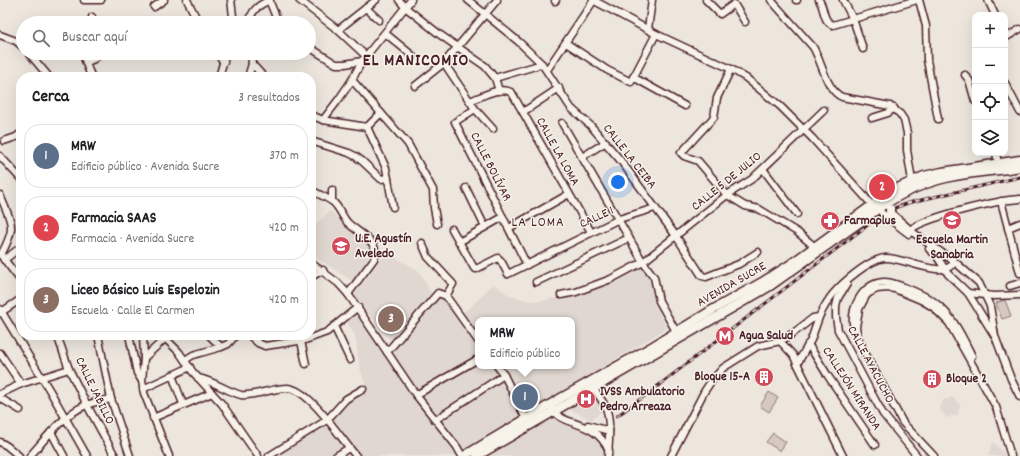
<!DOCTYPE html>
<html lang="es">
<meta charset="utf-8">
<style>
body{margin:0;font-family:Dekko,sans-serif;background:#f2f2f2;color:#202124}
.controls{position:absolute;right:12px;top:12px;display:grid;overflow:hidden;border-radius:8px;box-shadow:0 4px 16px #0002}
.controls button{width:36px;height:36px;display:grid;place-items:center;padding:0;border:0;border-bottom:1px solid #e0e0e0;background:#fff;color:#202124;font:20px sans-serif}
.you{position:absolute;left:618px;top:182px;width:14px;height:14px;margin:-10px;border:3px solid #fff;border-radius:50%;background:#1a73e8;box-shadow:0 0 0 6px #1a73e833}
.badge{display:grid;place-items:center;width:26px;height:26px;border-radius:50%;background:#d1495b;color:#fff;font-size:13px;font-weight:700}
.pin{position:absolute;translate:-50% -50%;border:2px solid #fff;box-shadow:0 1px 4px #0006}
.popup{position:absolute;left:475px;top:317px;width:100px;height:52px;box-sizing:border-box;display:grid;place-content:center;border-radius:8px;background:#fff;filter:drop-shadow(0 1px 3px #0005);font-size:13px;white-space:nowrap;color:#757577}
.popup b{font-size:15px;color:#202124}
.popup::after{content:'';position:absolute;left:50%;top:100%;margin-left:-8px;border:8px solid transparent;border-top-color:#fff}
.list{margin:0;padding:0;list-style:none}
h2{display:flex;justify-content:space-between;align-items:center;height:52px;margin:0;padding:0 16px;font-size:17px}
h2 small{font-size:13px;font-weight:400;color:#757577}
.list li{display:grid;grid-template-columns:26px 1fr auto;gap:12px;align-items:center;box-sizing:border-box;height:64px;margin:0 8px 8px;padding:0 8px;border:1px solid #e0e0e0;border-radius:16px}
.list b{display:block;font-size:15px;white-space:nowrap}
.list p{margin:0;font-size:13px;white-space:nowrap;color:#757577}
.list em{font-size:13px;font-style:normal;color:#757577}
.icon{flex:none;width:22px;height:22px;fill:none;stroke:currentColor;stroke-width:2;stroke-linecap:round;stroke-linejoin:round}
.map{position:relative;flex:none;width:1020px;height:456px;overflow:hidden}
.search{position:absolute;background:#fff;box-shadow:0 4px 16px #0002;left:16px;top:16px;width:300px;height:44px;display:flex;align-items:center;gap:10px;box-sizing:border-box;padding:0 14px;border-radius:22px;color:#757577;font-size:15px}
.panel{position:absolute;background:#fff;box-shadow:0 4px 16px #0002;left:16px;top:72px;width:300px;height:268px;border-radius:16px}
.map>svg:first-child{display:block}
.built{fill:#e0d7d0;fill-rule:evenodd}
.green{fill:#d5c9c2;stroke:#907476}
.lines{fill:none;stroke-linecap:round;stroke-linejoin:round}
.minor-casing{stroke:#4a1f2b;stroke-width:9}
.major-casing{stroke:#4a1f2b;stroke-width:11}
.minor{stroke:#f7f3e8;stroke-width:6}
.major{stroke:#f7f3e8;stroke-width:8}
.rail-casing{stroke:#4a1f2b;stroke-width:3}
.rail{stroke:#f7f3e8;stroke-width:1.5;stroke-dasharray:4.5;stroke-linecap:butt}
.minor-bridge-casing{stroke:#4a1f2b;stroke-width:9;stroke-linecap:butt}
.major-bridge-casing{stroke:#4a1f2b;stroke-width:11;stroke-linecap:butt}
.minor-bridge{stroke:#f7f3e8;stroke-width:6}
.major-bridge{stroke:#f7f3e8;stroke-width:8}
.labels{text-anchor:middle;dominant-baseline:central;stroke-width:3;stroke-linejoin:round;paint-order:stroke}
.street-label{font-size:13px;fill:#4a1f2b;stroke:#f7f3e8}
.poi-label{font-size:13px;font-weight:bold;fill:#4a1f2b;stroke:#f7f3e8;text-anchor:start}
.neighbourhood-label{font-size:14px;letter-spacing:1px;fill:#4a1f2b;stroke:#f7f3e8}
.district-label{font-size:17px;font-weight:bold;letter-spacing:1px;fill:#4a1f2b;stroke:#f7f3e8}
</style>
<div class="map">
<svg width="1020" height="456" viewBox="0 0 1020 456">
<rect width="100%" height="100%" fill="#ece6dd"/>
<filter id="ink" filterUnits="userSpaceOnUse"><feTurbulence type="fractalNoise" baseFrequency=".025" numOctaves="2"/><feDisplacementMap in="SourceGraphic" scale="8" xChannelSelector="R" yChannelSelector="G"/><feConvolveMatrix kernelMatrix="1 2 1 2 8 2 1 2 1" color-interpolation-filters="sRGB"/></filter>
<g filter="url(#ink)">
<g class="built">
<polygon points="330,211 368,243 372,250 354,282 311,254 311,229"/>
<polygon points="386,252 419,271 431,293 391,341 354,296"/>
<path d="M 641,266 L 650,281 L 654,303 L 667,328 L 459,456 L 271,456 L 326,422 L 360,389 L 366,386 L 360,368 L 355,336 L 347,322 L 357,315 L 386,358 L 419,314 L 437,295 L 443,300 L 457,317 L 471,307 L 493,284 L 510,296 L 531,301 L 540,301 L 566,296 ZM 478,320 L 572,320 L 572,366 L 478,366 Z"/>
<polygon points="590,391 603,410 591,420 564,406"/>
<polygon points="951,397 955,399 956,402 959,403 960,407 958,410 959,413 955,416 952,415 949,418 945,416 944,413 941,412 940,408 942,405 942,402 945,399 948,400"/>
<polygon points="551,418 591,433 602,447 605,456 485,456"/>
<polygon points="993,442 1005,454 1005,456 988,456"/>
</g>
<g class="green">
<polygon points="1005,300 1011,316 1002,319 996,303"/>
<polygon points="769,392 778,398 769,412 760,406"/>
<polygon points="773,433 786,442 780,451 766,442"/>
</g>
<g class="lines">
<defs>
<g id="minor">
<polyline points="84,0 101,0"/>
<polyline points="187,0 199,23"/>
<polyline points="231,0 233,16 232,23"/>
<polyline points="269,0 278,22"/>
<polyline points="299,0 338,30 366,56"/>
<polyline points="399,0 405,7 439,34 485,66 495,78 499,91"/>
<polyline points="468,0 519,42 542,64 571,108 591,126 621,161 676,236 702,276 706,277 739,264 758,252"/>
<polyline points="593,0 656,34 731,69 746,78 780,106 812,138 874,207"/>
<polyline points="706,0 720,14 734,4 745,22"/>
<path d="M 771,0 L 813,47 C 822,62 826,90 842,97 L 890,106 L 900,114 L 904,120 L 907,133 L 907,150 L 912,181"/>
<polyline points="796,0 797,0"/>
<path d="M 819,0 C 825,8 822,21 833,25 L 917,0"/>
<polyline points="843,0 853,19 863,49"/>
<polyline points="919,0 926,26 927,60 938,119"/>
<polyline points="988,0 995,15"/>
<polyline points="555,1 556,0"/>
<polyline points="154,7 164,0"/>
<polyline points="366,8 379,20"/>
<polyline points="92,17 92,23"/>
<polyline points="250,17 257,23"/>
<path d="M 249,23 C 251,11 258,5 270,0"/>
<polyline points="648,29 652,0"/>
<polyline points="338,30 376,0"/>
<polyline points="385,33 413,56"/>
<polyline points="0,35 16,41 23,47"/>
<polyline points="1005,38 1020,29"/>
<polyline points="566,43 607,70 631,82 656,34"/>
<polyline points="309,47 336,64 345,64 362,61"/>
<polyline points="29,53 49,77"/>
<path d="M 82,53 C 86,61 87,69 92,77"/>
<polyline points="216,53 224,62"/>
<polyline points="87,62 94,59 102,53"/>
<polyline points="444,63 475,109 493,129"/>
<polyline points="252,64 264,77"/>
<polyline points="731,69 717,98 714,117 681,153 684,156 698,161 727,195 745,206 759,209 797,232 814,246"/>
<polyline points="547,70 594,0"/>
<polyline points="965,75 969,80 975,101"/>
<polyline points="219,77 226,53"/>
<polyline points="248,77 252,64 251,53"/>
<polyline points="633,77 685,106"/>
<polyline points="495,78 542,64"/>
<polyline points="352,80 408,144 433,190 434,208 437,224"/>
<polyline points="1005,83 1020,112"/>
<polyline points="415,86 444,63 497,0"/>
<path d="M 470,101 C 481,97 501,85 512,93 L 591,232"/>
<polyline points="475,109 455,122 527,265"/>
<polyline points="523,112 559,88"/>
<polyline points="311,115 323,120 367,127 381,113"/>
<polyline points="872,118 888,113 894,108"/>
<polyline points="323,120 339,99 352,80 362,61 411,0"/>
<polyline points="562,123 643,262 654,277 659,301 678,335"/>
<polyline points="367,127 386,168 393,207"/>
<polyline points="4,141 16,137 21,133"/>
<polyline points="311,141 349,153 355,156 362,161 381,179 388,178"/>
<polyline points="996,153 998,163"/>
<polyline points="0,156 21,179"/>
<polyline points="582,157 606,142"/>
<polyline points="763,169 797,214"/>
<polyline points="466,188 485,227"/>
<path d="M 311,190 C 318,194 326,197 333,202 C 339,207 342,216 347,222 C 356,232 382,242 374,259 L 348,294"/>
<path d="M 0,195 C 12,225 17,225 1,255"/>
<polyline points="332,201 332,190"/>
<polyline points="1001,201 1020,273"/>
<polyline points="890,212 915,234 955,262 979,283 990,306 995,336 1011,379 1020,397"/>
<polyline points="888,218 909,234"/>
<polyline points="509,228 569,194"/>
<polyline points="1008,228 1020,223"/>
<polyline points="452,229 474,268 476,269 498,258 501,261 508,274 619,219 655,208"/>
<path d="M 908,232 C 919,218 1000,200 1020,199"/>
<polyline points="459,242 503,217"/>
<polyline points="422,243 428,257 453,284 446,296"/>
<polyline points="929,249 936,255 948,274 968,293 994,335"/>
<polyline points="0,254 21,281"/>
<polyline points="4,260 21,247"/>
<polyline points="311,263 338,283 348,294 416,395 457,447 462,456"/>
<polyline points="311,277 323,270"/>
<polyline points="536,282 629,238"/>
<polyline points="847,284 838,298 836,306 836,317 838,330 872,394 883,414 917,456"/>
<polyline points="1010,286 1020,283"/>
<polyline points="968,293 994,296 1020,295"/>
<polyline points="561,295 576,292 611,279 643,262 727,195 752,179 824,110"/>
<polyline points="0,309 50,391 87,456"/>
<polyline points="0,313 21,299"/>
<path d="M 853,324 C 851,306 864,282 885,282 C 896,282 930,297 938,305 C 954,318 963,338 972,356"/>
<polyline points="334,326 350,360"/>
<polyline points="57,335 69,369 87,405 115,456"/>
<polyline points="98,335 111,399 130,456"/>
<polyline points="129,335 137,373 142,381"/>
<polyline points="143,335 144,358 142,381 144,393 169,456"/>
<polyline points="209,335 221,347"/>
<polyline points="249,335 258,343 265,346 305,340 327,332 358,307"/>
<polyline points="166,339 179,352 192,371 222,404 258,456"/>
<polyline points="301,341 306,364"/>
<polyline points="780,341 793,355 843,456"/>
<polyline points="808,344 828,376 875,445"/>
<polyline points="387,352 438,293 446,296 478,341"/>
<polyline points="0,353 21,384"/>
<polyline points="144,358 169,335"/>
<polyline points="185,360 193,355 221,347 228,344 236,335"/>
<polyline points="797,364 811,340 819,317"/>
<polyline points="497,366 504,375 526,419"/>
<polyline points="172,375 183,404"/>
<path d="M 198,378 C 214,381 226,391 241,395 C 252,397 273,388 286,388 C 309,387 341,439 356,456"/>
<polyline points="143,389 190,367"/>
<path d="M 594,389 C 598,395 603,401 606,408 C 611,420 609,442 608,456"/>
<polyline points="0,394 21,384 69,369"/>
<polyline points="416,395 478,359"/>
<polyline points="0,398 20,410"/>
<path d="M 552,408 C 562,428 595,418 609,451"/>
<polyline points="153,418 212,393"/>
<polyline points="435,420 504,375"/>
<polyline points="588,425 609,431"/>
<polyline points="51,432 64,456"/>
<polyline points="0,442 7,446 19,456"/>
<path d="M 30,456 C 46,438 63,415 86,405 C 94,402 103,401 111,399"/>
<polyline points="269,456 327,420 346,399 363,389"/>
<polyline points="336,456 349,448"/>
<path d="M 671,456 L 704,392 L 710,383 L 723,368 L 758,346 L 780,341 L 792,334 L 813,318 L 819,317 C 823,309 827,301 833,294 C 843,282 870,259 885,258 C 902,256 942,281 955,262"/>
<polyline points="934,456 903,423 865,353 858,338 856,327 859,309 866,296 869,293 877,289 887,288 895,289 921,300 933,307 949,323 996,407 1011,456"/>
</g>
<g id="major">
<polyline points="464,456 561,398 653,346 714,309 764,281 788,266 882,198 900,187 924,176 942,172 1020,160"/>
<path d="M 477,456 L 770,286 L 863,220 C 889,199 918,184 950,177 C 973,172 997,171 1020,167"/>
</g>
</defs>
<use href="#minor" class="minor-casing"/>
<use href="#major" class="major-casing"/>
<use href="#minor" class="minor"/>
<use href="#major" class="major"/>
<defs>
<polyline id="rail" points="617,416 650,392 882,214 892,209 908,203 1020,177"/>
</defs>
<use href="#rail" class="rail-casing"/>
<use href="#rail" class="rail"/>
<defs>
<polyline id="minor-bridge" points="882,213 888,218"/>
<polyline id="major-bridge" points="890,212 890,209"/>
</defs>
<use href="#minor-bridge" class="minor-bridge-casing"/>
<use href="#major-bridge" class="major-bridge-casing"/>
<use href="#minor-bridge" class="minor-bridge"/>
<use href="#major-bridge" class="major-bridge"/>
</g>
</g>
<defs>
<symbol id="school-disc" viewBox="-11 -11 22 22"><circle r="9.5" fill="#d1495b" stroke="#f7f3e8"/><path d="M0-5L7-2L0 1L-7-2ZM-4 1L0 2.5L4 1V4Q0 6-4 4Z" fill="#fff"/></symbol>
<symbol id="pharmacy-disc" viewBox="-11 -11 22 22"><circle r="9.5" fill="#d1495b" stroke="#f7f3e8"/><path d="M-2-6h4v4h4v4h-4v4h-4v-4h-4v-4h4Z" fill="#fff"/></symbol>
<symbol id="metro-disc" viewBox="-11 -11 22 22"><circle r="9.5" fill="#d1495b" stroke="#f7f3e8"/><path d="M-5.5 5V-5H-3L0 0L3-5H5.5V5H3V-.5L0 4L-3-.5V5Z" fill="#fff"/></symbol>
<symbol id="building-disc" viewBox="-11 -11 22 22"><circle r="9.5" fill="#d1495b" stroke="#f7f3e8"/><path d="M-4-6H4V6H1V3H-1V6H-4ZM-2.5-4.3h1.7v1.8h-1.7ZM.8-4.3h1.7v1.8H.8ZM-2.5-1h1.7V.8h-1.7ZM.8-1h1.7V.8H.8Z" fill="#fff"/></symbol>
<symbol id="hospital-disc" viewBox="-11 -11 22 22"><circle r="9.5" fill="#d1495b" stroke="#f7f3e8"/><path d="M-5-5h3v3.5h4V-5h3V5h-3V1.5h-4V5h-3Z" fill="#fff"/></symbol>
</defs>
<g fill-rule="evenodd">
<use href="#school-disc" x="941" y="209" width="22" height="22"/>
<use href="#pharmacy-disc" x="819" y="210" width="22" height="22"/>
<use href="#school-disc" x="330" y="235" width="22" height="22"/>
<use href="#metro-disc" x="714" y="325" width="22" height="22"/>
<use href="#building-disc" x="753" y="366" width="22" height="22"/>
<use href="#building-disc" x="921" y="368" width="22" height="22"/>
<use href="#hospital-disc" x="575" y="388" width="22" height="22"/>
</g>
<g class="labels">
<g class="street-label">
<text transform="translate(557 152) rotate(61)">CALLE LA LOMA</text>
<text transform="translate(629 157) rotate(52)">CALLE LA CEIBA</text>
<text transform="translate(490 167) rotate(63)">CALLE BOLÍVAR</text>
<text transform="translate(727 182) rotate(-39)">CALLE 5 DE JULIO</text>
<text transform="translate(597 218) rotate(-25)">CALLE 1</text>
<text transform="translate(732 285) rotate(-30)">AVENIDA SUCRE</text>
<text transform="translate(870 365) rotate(62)">CALLE AYACUCHO</text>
<text transform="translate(851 389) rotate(57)">CALLEJÓN MIRANDA</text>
<text transform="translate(94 391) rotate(64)">CALLE JABILLO</text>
</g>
<g class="poi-label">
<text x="844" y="221">Farmaplus</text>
<text x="355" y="239">U.E. Agustín<tspan x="355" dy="15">Aveledo</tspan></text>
<text x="952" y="240" text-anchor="middle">Escuela Martin<tspan x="952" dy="15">Sanabria</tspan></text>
<text x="739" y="336">Agua Salud</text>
<text x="750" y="377" text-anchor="end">Bloque 15-A</text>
<text x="946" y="379">Bloque 2</text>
<text x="600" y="392">IVSS Ambulatorio<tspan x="600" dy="15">Pedro Arreaza</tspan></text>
</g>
<g class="neighbourhood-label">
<text x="538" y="223">LA LOMA</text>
</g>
<g class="district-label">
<text x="416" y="62">EL MANICOMIO</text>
</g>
</g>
</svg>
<div class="controls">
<button>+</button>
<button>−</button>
<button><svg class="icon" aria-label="locate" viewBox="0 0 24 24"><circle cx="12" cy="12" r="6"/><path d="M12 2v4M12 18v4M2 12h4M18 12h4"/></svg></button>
<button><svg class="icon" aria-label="layers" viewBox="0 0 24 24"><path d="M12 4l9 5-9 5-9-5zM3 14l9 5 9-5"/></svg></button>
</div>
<div class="you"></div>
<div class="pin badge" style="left:525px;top:397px;background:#5c6f8a">1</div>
<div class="popup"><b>MRW</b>Edificio público</div>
<div class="pin badge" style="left:882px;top:187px;background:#e0444e">2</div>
<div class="pin badge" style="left:391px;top:319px;background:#8d6e63">3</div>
<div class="search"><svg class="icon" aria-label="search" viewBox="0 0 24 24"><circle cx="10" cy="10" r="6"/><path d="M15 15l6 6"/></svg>Buscar aquí</div>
<section class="panel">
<h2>Cerca<small>3 resultados</small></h2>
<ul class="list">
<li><span class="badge" style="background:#5c6f8a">1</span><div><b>MRW</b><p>Edificio público · Avenida Sucre</p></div><em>370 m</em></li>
<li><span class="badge" style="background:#e0444e">2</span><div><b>Farmacia SAAS</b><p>Farmacia · Avenida Sucre</p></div><em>420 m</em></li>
<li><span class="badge" style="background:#8d6e63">3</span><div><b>Liceo Básico Luis Espelozin</b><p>Escuela · Calle El Carmen</p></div><em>420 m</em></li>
</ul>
</section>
</div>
